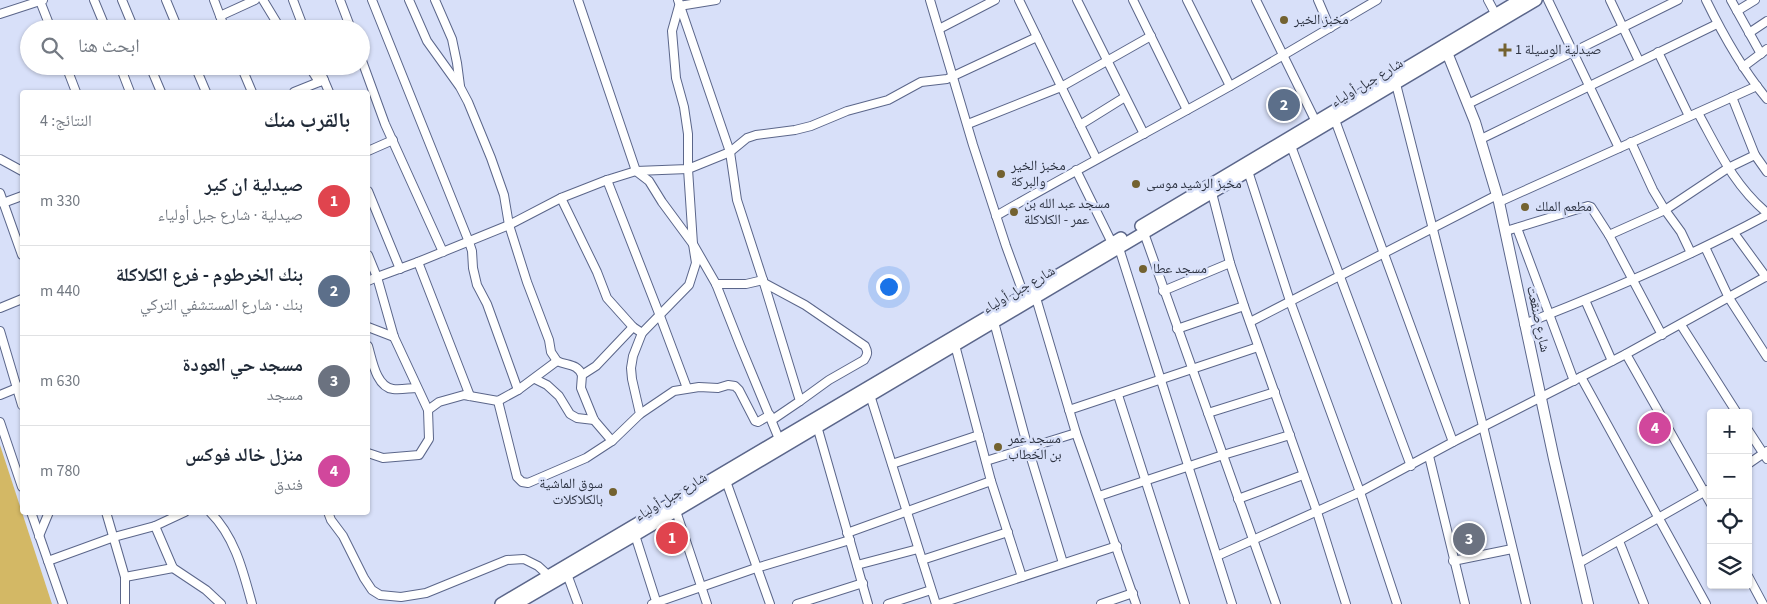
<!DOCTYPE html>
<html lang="ar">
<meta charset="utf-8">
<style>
body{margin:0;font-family:"Source Sans 3","Noto Naskh Arabic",sans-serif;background:#f6f6f7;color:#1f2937;direction:rtl}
.controls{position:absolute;right:15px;bottom:15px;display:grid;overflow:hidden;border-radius:5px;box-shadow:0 1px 4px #0004}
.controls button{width:45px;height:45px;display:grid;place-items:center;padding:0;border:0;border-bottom:1px solid #e0e1e3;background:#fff;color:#1f2937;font:25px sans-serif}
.you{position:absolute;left:888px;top:286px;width:18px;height:18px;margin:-12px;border:4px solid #fff;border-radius:50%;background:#1a73e8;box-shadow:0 0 0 8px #1a73e833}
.badge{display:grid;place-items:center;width:32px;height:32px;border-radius:50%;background:#111827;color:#fff;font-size:16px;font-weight:700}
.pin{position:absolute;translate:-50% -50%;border:2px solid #fff;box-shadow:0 1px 5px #0006}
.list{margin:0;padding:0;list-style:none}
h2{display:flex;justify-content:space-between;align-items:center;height:65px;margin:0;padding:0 20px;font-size:21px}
h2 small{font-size:16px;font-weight:400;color:#747a83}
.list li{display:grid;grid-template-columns:32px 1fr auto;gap:15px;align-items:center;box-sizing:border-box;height:90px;padding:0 20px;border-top:1px solid #e0e1e3}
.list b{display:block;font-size:19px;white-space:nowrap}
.list p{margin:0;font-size:16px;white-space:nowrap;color:#747a83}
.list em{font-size:16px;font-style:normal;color:#747a83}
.icon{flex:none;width:28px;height:28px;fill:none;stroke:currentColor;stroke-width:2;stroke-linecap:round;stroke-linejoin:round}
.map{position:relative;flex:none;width:1767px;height:604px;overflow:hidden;direction:ltr}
.search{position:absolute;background:#fff;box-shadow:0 1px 4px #0004;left:20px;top:20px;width:350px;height:55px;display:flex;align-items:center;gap:12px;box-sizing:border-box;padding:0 18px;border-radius:28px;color:#747a83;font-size:19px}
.panel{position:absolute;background:#fff;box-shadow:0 1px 4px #0004;left:20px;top:90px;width:350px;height:425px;border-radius:5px;direction:rtl}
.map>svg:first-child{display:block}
.green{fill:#d3b865}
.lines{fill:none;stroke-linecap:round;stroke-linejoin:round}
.street-casing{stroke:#5b668a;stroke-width:10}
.secondary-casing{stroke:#5b668a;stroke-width:12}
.primary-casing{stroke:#5b668a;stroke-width:14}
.street{stroke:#fff;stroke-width:8}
.secondary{stroke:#fff;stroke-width:10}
.primary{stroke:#fff;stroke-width:11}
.poi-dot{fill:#736230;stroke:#d8e0f9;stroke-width:2}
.labels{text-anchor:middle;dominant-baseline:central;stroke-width:5;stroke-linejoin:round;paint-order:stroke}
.poi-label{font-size:14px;fill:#2d3342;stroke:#d8e0f9;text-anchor:start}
.street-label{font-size:14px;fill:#2d3342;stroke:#d8e0f9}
</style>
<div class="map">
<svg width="1767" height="604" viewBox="0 0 1767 604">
<rect width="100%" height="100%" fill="#d8e0f9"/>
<polygon class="green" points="0,445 52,604 0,604"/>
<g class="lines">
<defs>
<g id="street">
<polyline points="94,0 106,29"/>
<polyline points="122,0 134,29"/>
<polyline points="166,0 178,29"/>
<polyline points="214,0 225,29"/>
<polyline points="263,0 277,23 283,29"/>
<polyline points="293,0 304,29"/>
<polyline points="340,0 351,29"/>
<polyline points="372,0 469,242 472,251 473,268 477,285 487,304 518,390"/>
<path d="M 409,0 L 427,41 L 460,87 L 468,102 L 491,158 L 504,195 L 509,225 L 527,282 L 549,340 L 551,352 L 557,361 C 567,366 577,363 582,375"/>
<polyline points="435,0 452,39 457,63 460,86"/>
<polyline points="578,0 636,171 649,181 662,202 693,244 716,284 740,345 779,439"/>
<polyline points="678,0 730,152 737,200 763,280 800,401 772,420"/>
<polyline points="930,0 973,145 1006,246 1025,298"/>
<polyline points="1019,0 1096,158"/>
<polyline points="1077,0 1144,134"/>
<polyline points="1133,0 1187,110"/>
<polyline points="1187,0 1230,86"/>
<polyline points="1256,0 1316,122"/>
<polyline points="1318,0 1330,28"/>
<polyline points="1488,0 1496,15"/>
<polyline points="1548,0 1619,148"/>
<polyline points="1610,0 1639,61"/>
<path d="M 1706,0 C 1723,35 1742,69 1767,99"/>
<polyline points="1731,0 1761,54"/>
<polyline points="40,1 51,29"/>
<polyline points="1737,11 1755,0"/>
<polyline points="0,14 43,0"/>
<polyline points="220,16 255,0"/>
<polyline points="939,29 995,0"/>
<polyline points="1749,33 1767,21"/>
<polyline points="1658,52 1689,116"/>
<polyline points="361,58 385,124 443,252"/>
<polyline points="66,66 76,92"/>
<polyline points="120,66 130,92"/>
<polyline points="150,66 161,92"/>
<polyline points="195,66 206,92"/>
<polyline points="241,66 252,92"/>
<polyline points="309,66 319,82"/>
<polyline points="318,66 329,92"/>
<polyline points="1743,67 1767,49"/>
<polyline points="1396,84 1483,426 1526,604"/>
<polyline points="294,92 324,80"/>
<polyline points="1732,97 1755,155"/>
<polyline points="1468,104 1678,0"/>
<path d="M 1698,113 C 1719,151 1733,184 1767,213"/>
<polyline points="1335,120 1453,442"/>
<polyline points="968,124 1061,87 1151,36"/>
<polyline points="1080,125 1125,97"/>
<polyline points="1481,139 1717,24"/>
<polyline points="1631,142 1653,190 1665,210 1681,232 1691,253"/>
<polyline points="1291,146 1411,466"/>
<polyline points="368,151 393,140"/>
<polyline points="0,159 22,171"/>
<polyline points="1076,170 1112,243"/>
<polyline points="1248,171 1290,301 1360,492 1397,604"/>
<polyline points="607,180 660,316 687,388"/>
<polyline points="368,191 400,269"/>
<polyline points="0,193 22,255"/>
<polyline points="1212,193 1230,263 1244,306 1317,512 1346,604"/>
<polyline points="561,198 597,272 607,298 633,327 642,333"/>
<polyline points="1499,202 1757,86"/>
<polyline points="3,203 22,196"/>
<path d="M 996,216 C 1074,171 1154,129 1232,85 C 1281,57 1329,28 1377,0"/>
<polyline points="1517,228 1574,381"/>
<polyline points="1506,231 1588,206 1591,207 1609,235 1662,335"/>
<polyline points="1144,233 1276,604"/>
<polyline points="1734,233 1766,277"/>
<polyline points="1609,235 1665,210 1728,168 1755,155 1767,172"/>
<polyline points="1705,247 1729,298 1767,357"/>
<polyline points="1119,248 1232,604"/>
<polyline points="368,255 377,277 368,281"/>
<polyline points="418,262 470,396"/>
<path d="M 764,283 L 805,305 L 865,346 C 868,352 868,354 864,360 L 829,380 L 800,401"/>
<polyline points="716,284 746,284 763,280"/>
<polyline points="1163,291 1230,263"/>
<polyline points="1036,298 1076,433 1136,604"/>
<polyline points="1585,300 1612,361"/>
<polyline points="0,308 22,299"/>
<polyline points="994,322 1028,448 1063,563"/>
<polyline points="1250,322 1497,195"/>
<path d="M 1524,324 C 1607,292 1689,257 1767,215"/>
<polyline points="1681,325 1737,413"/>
<polyline points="368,327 394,337"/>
<polyline points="1177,329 1244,306"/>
<polyline points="0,331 22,405"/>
<polyline points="955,345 991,481 1022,577"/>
<path d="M 368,346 C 372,359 376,387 393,389 C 401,390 410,388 417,388"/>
<polyline points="1626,354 1711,504"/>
<polyline points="1581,377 1706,604"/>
<polyline points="535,379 547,385 559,396 570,414 577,418 594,420"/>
<polyline points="0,395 22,386"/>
<polyline points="870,395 936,604"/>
<polyline points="1118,395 1185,604"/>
<polyline points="498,401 517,477 522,482 528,483 586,458 612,441 640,414 632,379 631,368 633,356 642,333 689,285 696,263 693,244 688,169 730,152 747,138 756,135 795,130 811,126 847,111 888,100 921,82 947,79 1037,37"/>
<polyline points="428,410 394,337 377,277 418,262 509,225 561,198 607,180 636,171 688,169 688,134 684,107 676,78 672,31 679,6 716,0"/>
<polyline points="1069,410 1258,347"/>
<polyline points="1208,413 1275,392"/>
<polyline points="640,414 674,391 699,387 718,388 728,385 735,386 739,390 755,421 758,422 770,415"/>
<polyline points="0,422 22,487"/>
<polyline points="817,426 868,604"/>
<polyline points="1748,430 1767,459"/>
<polyline points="612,441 594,420 581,388 582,375 596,366 633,327"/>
<polyline points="368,453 383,458 419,455 429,439 428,410 439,402 464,395 498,401 518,390 557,361"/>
<polyline points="1429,456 1465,604"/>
<polyline points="986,461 1076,433"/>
<polyline points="892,464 979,435"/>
<polyline points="1748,464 1767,451"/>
<polyline points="726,481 770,604"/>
<polyline points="1099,496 1223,455 1290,435"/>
<polyline points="1238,499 1303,475"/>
<polyline points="676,511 707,604"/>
<polyline points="31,512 63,604"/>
<polyline points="106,512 125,577 125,604"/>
<path d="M 210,512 C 235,537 243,571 252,604"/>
<polyline points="328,512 331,520 343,536 364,578 372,590 380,595 401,597 426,593 507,560 524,559 538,566 549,576"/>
<polyline points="155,526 185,512"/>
<polyline points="847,533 991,481"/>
<polyline points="635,535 657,604"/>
<polyline points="39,536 49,512"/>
<polyline points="1619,541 1644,604"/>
<polyline points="1217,556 1360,492 1453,442 1626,354 1767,276"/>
<polyline points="922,560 1008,532"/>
<polyline points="48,561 114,537 155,526 173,568 206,590 221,604"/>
<polyline points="1453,561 1512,549"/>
<polyline points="1579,563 1711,488"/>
<polyline points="857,565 918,549"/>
<polyline points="567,574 578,604"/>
<polyline points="1748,576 1763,604"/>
<polyline points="125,577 173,568"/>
<polyline points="652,604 756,568 850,540"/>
<polyline points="797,604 863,583"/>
<polyline points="888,604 931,590"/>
<polyline points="939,604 1117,546"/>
<polyline points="1101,604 1133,593"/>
</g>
<polyline id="secondary" points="1444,45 1475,122 1499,202 1554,459 1588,604"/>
<g id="primary">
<polyline points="1141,226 1520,0"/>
<polyline points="501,604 1121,238"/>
<polyline points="516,604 635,535 1536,0"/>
</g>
</defs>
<use href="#street" class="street-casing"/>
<use href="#secondary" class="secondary-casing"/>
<use href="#primary" class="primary-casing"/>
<use href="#street" class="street"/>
<use href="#secondary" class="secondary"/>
<use href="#primary" class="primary"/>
</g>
<g class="poi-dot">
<circle cx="1284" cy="20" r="5"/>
<path d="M1502.5 42.5h5v5h5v5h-5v5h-5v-5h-5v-5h5z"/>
<circle cx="1001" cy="174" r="5"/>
<circle cx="1136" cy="184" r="5"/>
<circle cx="1525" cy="207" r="5"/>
<circle cx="1014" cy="212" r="5"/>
<circle cx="1143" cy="269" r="5"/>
<circle cx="998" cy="447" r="5"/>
<circle cx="613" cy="492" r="5"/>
</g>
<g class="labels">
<g class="poi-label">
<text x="1294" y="20">مخبز الخير</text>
<text x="1515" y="50">صيدلية الوسيلة 1</text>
<text x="1011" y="166">مخبز الخير<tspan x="1011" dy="16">والبركة</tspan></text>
<text x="1146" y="184">مخبز الرشيد موسى</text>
<text x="1024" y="204">مسجد عبد الله بن<tspan x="1024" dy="16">عمر - الكلاكلة</tspan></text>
<text x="1535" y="207">مطعم الملك</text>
<text x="1153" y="269">مسجد عطا</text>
<text x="1008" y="439">مسجد عمر<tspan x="1008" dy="16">بن الخطاب</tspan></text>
<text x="603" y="484" text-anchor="end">سوق الماشية<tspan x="603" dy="16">بالكلاكلات</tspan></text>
</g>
<g class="street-label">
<text transform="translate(1367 83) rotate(-31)">شارع جبل أولياء</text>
<text transform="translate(1019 290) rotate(-30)">شارع جبل أولياء</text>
<text transform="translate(1538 319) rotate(78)">شارع صنقعت</text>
<text transform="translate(671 497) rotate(-31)">شارع جبل أولياء</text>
</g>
</g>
</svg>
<div class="controls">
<button>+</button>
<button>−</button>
<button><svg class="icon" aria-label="locate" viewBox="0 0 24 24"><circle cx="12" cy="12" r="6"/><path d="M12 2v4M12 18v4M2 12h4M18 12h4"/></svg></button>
<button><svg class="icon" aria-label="layers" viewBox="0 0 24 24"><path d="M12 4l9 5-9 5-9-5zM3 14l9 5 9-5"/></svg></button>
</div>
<div class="you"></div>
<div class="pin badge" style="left:672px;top:538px;background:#e0444e">1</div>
<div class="pin badge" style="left:1284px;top:105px;background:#5c6f8a">2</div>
<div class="pin badge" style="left:1469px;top:539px;background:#6b7280">3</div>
<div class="pin badge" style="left:1655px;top:428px;background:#d1479c">4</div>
<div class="search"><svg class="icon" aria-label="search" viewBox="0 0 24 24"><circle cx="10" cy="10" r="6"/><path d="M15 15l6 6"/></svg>ابحث هنا</div>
<section class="panel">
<h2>بالقرب منك<small>النتائج: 4</small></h2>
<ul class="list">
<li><span class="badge" style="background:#e0444e">1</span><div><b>صيدلية ان كير</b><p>صيدلية · شارع جبل أولياء</p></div><em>330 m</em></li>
<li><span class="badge" style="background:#5c6f8a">2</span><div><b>بنك الخرطوم - فرع الكلاكلة</b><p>بنك · شارع المستشفي التركي</p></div><em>440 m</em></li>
<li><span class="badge" style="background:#6b7280">3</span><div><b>مسجد حي العودة</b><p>مسجد</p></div><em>630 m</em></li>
<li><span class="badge" style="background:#d1479c">4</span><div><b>منزل خالد فوكس</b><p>فندق</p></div><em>780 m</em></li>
</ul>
</section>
</div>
